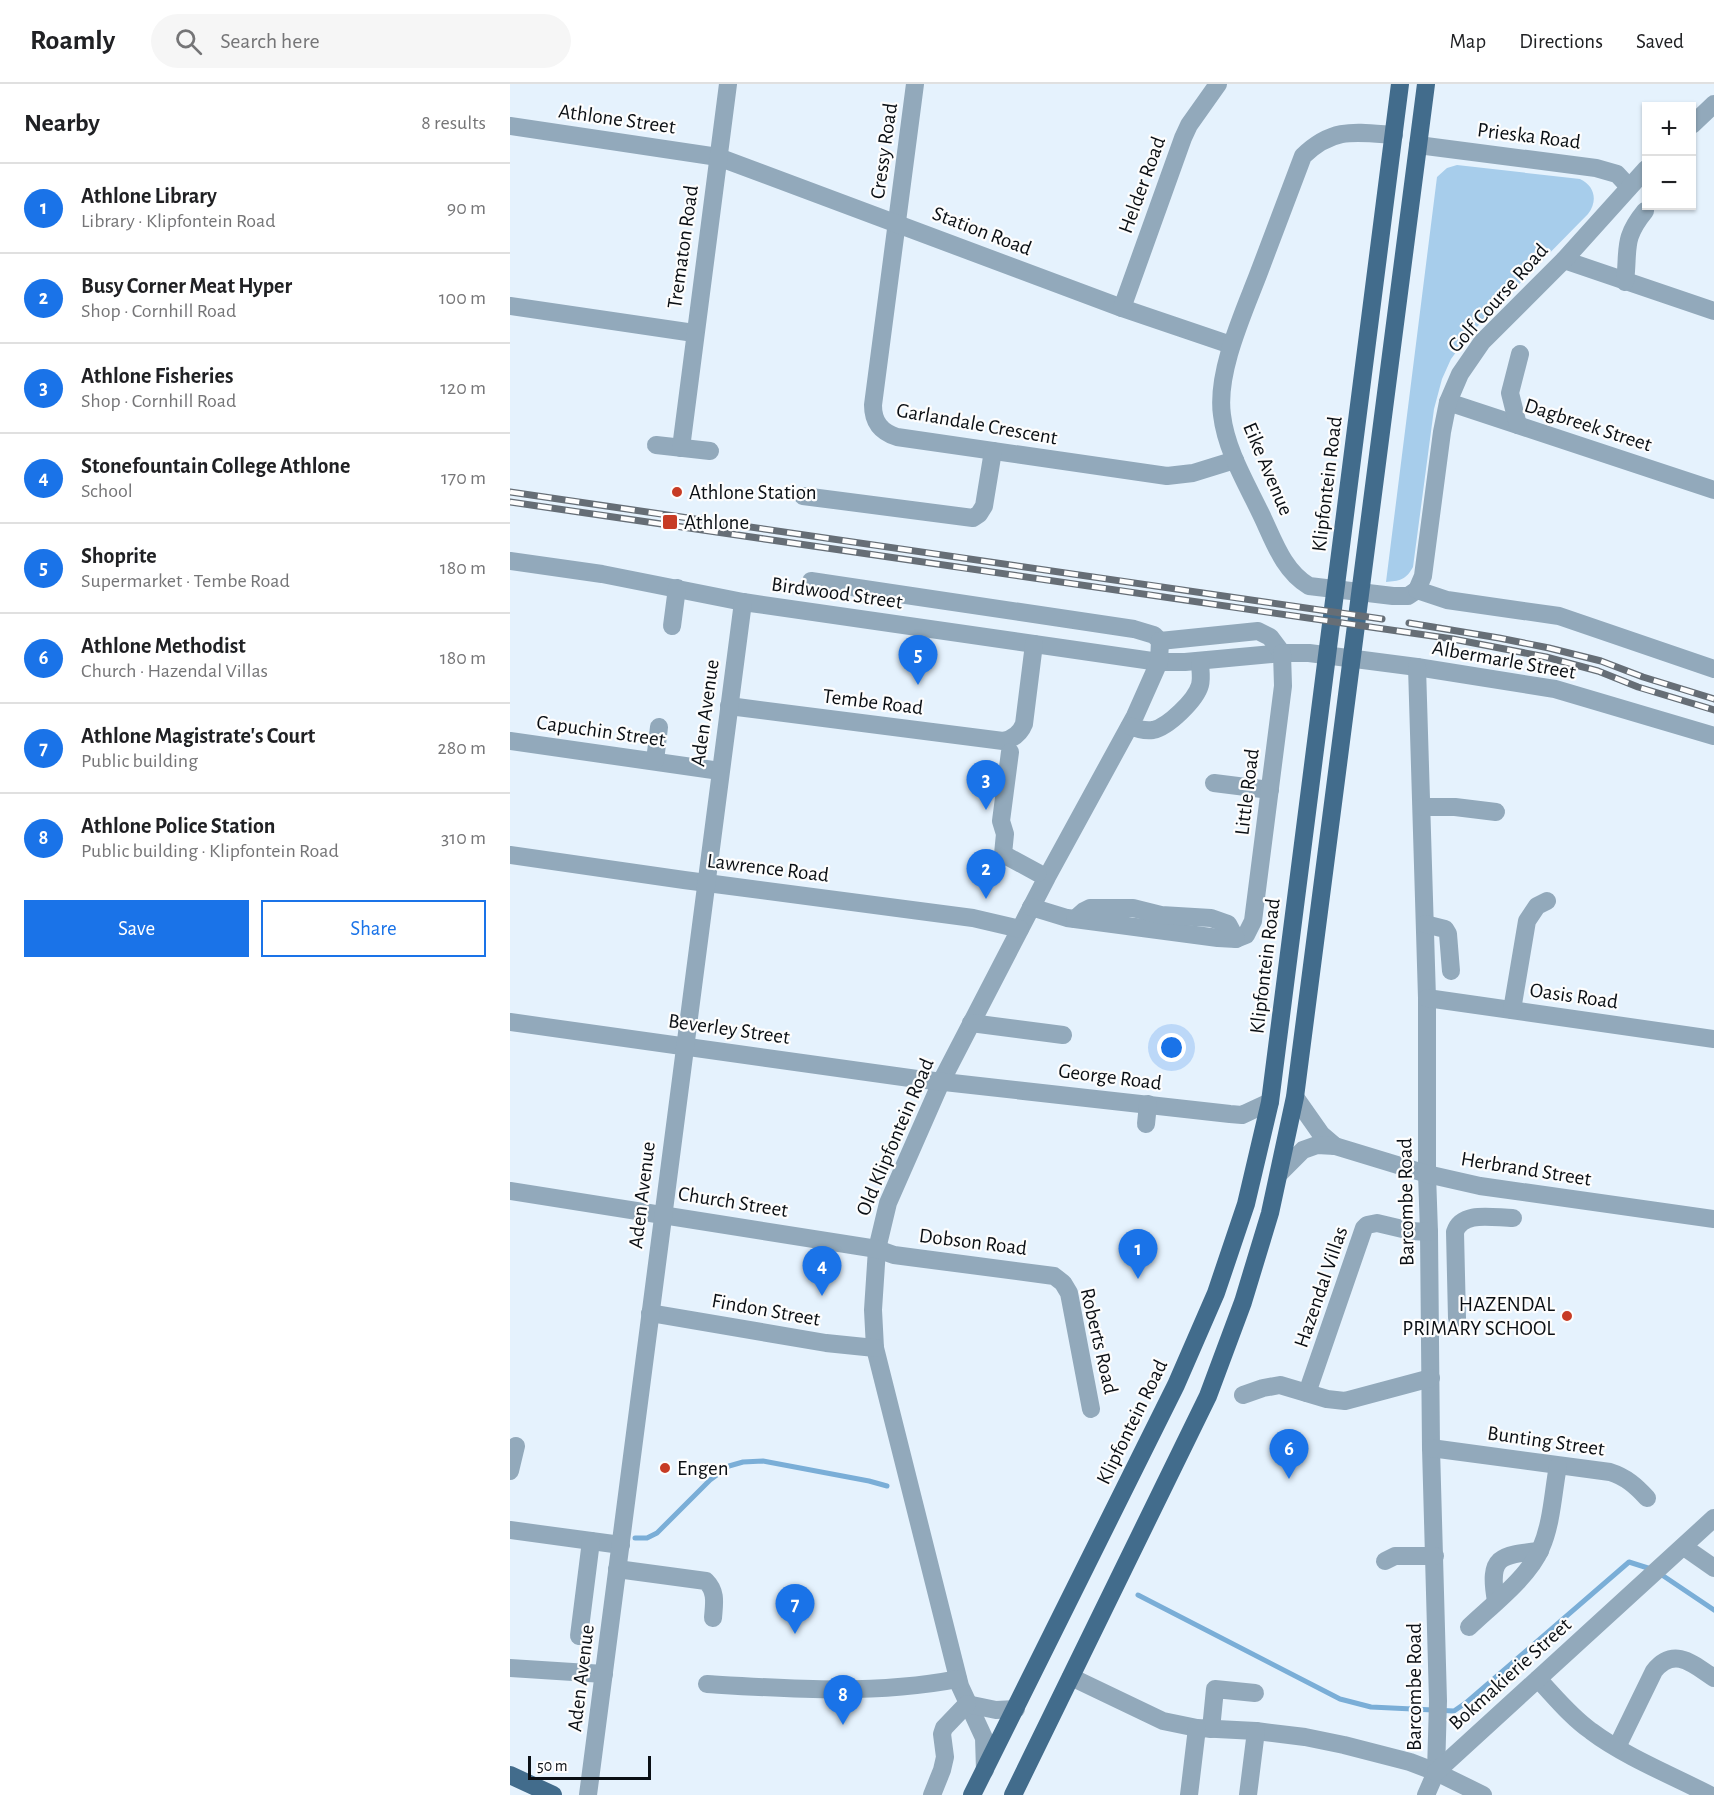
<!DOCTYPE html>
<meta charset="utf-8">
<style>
body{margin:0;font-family:"Alegreya Sans",sans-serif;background:#f6f6f6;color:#202124}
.controls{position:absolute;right:18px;top:18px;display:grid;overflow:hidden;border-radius:0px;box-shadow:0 2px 4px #0004}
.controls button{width:54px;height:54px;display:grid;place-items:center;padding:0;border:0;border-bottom:2px solid #e0e0e0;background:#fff;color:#202124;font:30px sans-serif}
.scale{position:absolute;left:18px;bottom:15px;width:123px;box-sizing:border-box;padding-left:6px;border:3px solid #0a0f14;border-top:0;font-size:16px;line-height:21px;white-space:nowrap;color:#0a0f14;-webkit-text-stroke:4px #fdfdfd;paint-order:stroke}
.you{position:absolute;left:662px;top:964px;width:21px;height:21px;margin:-15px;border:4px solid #fff;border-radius:50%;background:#1a73e8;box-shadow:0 0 0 9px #1a73e833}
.badge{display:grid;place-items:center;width:39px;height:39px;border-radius:50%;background:#1a73e8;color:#fff;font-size:20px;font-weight:700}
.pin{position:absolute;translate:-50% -50px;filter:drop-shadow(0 2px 3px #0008)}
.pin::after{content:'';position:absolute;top:32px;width:21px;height:18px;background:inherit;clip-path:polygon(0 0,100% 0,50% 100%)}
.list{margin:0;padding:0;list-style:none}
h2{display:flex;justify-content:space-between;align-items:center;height:78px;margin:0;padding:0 24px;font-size:26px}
h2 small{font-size:20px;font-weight:400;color:#757577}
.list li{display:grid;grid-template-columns:39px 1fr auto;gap:18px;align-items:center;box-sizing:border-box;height:90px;padding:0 24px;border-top:2px solid #e0e0e0}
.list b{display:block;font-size:22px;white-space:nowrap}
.list p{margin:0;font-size:20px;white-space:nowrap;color:#757577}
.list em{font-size:20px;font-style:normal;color:#757577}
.actions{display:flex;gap:12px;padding:18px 24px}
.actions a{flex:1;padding:14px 0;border:2px solid #1a73e8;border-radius:0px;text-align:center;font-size:21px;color:#1a73e8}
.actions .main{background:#1a73e8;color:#fff}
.icon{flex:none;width:33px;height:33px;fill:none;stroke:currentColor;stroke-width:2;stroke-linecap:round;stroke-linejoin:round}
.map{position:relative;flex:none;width:1204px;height:1711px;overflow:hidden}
header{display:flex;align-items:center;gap:36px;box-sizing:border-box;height:84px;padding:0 30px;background:#fff;border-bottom:2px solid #e0e0e0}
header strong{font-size:28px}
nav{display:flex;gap:33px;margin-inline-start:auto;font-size:21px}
.search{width:420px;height:54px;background:#f6f6f6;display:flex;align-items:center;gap:15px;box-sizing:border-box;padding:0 21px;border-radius:33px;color:#757577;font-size:22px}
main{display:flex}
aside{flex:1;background:#fff}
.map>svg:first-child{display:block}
.green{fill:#a7cdeb}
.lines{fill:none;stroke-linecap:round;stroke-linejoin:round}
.stream{stroke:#7aaed7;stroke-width:5}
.minor{stroke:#92a9bb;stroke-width:18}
.major{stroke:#426c8c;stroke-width:18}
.rail-casing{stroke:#666e76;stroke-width:7}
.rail{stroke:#fdfdfd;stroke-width:4.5;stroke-dasharray:14;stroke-linecap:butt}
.poi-dot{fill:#c73b24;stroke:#fdfdfd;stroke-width:2}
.labels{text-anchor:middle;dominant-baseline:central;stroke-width:4.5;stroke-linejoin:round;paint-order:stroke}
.street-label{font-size:21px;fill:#0a0f14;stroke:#fdfdfd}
.poi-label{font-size:21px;fill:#0a0f14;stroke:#fdfdfd;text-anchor:start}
</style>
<header>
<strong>Roamly</strong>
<div class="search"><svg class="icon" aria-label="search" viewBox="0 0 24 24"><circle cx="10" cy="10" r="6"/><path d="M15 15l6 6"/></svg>Search here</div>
<nav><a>Map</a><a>Directions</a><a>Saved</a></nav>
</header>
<main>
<aside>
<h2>Nearby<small>8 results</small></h2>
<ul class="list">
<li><span class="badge">1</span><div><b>Athlone Library</b><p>Library · Klipfontein Road</p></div><em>90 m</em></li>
<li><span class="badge">2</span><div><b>Busy Corner Meat Hyper</b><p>Shop · Cornhill Road</p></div><em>100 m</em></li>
<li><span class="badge">3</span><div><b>Athlone Fisheries</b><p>Shop · Cornhill Road</p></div><em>120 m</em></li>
<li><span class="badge">4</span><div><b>Stonefountain College Athlone</b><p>School</p></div><em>170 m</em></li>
<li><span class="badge">5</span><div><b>Shoprite</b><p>Supermarket · Tembe Road</p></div><em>180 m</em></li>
<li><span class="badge">6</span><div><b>Athlone Methodist</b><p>Church · Hazendal Villas</p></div><em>180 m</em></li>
<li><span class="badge">7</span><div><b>Athlone Magistrate's Court</b><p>Public building</p></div><em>280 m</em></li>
<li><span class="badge">8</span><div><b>Athlone Police Station</b><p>Public building · Klipfontein Road</p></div><em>310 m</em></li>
</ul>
<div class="actions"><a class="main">Save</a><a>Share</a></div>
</aside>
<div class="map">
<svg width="1204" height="1711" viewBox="0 0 1204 1711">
<rect width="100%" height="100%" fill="#e5f2fd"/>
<path class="green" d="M 947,81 L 1070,95 C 1085,102 1088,117 1078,130 L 958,252 L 941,275 L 932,295 L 924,325 L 903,483 C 896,496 889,497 876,498 L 927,93 L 937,84 Z"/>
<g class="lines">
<g class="stream">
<polyline points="125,1454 137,1454 147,1449 200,1396 219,1382 233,1378 253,1377 359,1397 377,1402"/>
<polyline points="1149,1489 1204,1526"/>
<polyline points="628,1511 830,1615 861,1623 944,1627 957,1618 1119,1478 1141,1485"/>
</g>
<g class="minor">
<path d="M 405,0 L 363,321 C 363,338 371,348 387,353 L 657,392 L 683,389 L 725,376"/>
<polyline points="1182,41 1204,20"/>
<polyline points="0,42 208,73 612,224 721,261"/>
<path d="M 884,51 C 845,48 823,43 793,72 C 778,112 763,151 748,191 C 733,230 706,289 712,331 C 716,365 735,397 750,428 C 763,454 772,486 799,502 L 883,512 L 898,512 L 907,506"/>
<polyline points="908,61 1086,84 1107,90 1119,103"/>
<polyline points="1054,176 1204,227"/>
<path d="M 1115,198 C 1119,165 1112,155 1135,127"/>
<polyline points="0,222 184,249"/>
<polyline points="612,224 673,54 679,41 708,0"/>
<polyline points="938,318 1204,406"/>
<polyline points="1008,341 1000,309 1010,270"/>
<polyline points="146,361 200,367"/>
<polyline points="171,364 218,0"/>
<polyline points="293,412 463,434 469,430 474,422 483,367"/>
<polyline points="0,477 92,490 233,518 649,578 675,578 772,569 799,569 907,583 1045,605 1204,652"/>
<polyline points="301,497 624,545 644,551 650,557 649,578 625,632 537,793 432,996 378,1119 367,1165 363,1226 365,1264 450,1602 474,1654 475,1686"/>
<polyline points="907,506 913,492 932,348 938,318 950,290 972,258 1054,176 1136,85"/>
<polyline points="907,506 937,516 1049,532 1204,585"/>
<polyline points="162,542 167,504"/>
<polyline points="650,557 748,547 760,553 772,569"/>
<polyline points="907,583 917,914 917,1090 919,1148 921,1364 928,1617 926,1688 916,1711"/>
<path d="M 219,622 L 493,657 C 503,655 510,650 514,640 L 524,560"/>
<path d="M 620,642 C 627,645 635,647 643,646 C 658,643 686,616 690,601 C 692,593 690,585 690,577"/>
<polyline points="0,657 210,687"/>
<polyline points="500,668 491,737 495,750 493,770 528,789"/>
<polyline points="145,677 149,643"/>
<polyline points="704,699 760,706"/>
<polyline points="912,723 945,723 986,728"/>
<polyline points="0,771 174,796 463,834 510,845"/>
<polyline points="521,823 557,834 708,854 726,855 736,851 743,837 773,602 772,569"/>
<polyline points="565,835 574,827 580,824 623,824 651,831 701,834 718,840 726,855"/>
<polyline points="915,840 935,845 938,850 941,887"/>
<polyline points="917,914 1204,955"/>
<polyline points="1002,926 1017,837 1027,822 1037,817"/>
<polyline points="0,938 407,995 720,1030 732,1031 760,1018"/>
<polyline points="461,939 553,951"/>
<polyline points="785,1013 811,1050 825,1062"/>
<polyline points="636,1040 638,1020"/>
<polyline points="770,1089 793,1066 807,1061 825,1062 917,1090 970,1102 1204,1135"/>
<polyline points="0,1107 367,1165 384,1171 544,1192 553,1199 559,1209 581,1325"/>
<polyline points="140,1229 316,1259 365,1264"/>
<path d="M 947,1234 L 945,1148 C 952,1126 984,1134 1003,1134"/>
<polyline points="797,1309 854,1144 857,1141 867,1139 901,1147 919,1148"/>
<polyline points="733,1311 753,1304 770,1301 817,1315 835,1317 921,1294"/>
<path d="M 921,1364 L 1100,1388 C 1116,1393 1126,1402 1137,1414"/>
<polyline points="0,1387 6,1362"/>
<polyline points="0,1446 111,1461"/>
<polyline points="1174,1463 1204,1484"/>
<polyline points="875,1477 885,1472 925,1472"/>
<path d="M 107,1485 L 196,1497 C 207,1508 204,1520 203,1534"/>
<path d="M 986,1517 C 978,1472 990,1471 1030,1467"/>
<path d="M 959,1543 C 982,1521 1019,1493 1031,1464 C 1042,1439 1043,1408 1048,1382"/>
<polyline points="69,1552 81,1457"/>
<polyline points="0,1584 94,1590"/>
<polyline points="561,1593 653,1637 687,1644 746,1647 795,1653 834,1661 900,1678 926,1688 973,1711"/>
<path d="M 1028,1595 C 1045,1613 1061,1633 1081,1647 C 1114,1672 1163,1692 1200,1711"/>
<path d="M 197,1600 C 281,1605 365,1611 448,1595"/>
<polyline points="457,1620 486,1626 506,1625"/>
<polyline points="701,1645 705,1605 745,1609"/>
<path d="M 1107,1663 L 1144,1587 C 1164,1562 1183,1580 1204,1594"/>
<polyline points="926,1688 1204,1434"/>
<polyline points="78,1711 233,518"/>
<polyline points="422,1711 432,1686 435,1673 432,1650 434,1644 457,1620"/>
<polyline points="679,1711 687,1644"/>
<polyline points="738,1711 746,1647"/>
</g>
<g class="major">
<polyline points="0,1691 43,1711"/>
<polyline points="462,1711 666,1301 706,1209 736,1120 760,1018 890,0"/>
<polyline points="503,1711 698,1312 733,1218 760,1129 785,1013 916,0"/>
</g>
<defs>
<g id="rail">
<polyline points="0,408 872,535"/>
<polyline points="0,418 943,555 1036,573 1088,587 1128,603 1204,626"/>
<polyline points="899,539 989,554 1039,564 1091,577 1133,593 1204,615"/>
</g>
</defs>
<use href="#rail" class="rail-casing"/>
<use href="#rail" class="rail"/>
</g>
<g class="poi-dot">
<circle cx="167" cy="408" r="6"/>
<rect x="152" y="430" width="16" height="16" rx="3"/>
<circle cx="1057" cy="1232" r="6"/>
<circle cx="155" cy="1384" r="6"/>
</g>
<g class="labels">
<g class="street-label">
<text transform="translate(107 35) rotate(8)">Athlone Street</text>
<text transform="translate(1019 52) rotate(7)">Prieska Road</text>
<text transform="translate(374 67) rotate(-82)">Cressy Road</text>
<text transform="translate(632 101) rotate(-70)">Helder Road</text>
<text transform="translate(472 147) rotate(21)">Station Road</text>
<text transform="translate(173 163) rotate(-82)">Trematon Road</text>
<text transform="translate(988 214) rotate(-48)">Golf Course Road</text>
<text transform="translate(467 340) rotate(10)">Garlandale Crescent</text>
<text transform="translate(1078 341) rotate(18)">Dagbreek Street</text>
<text transform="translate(758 385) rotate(67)">Eike Avenue</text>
<text transform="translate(817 400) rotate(-83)">Klipfontein Road</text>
<text transform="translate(327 509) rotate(8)">Birdwood Street</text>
<text transform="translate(994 576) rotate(10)">Albermarle Street</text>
<text transform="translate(363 618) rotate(7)">Tembe Road</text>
<text transform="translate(195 629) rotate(-82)">Aden Avenue</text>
<text transform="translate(91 647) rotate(8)">Capuchin Street</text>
<text transform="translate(737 708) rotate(-83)">Little Road</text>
<text transform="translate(258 784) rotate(7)">Lawrence Road</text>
<text transform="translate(755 882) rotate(-83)">Klipfontein Road</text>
<text transform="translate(1064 912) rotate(8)">Oasis Road</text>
<text transform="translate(219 945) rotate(8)">Beverley Street</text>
<text transform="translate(600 993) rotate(7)">George Road</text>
<text transform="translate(385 1053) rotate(-67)">Old Klipfontein Road</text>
<text transform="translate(1016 1085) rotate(9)">Herbrand Street</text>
<text transform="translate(132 1111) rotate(-83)">Aden Avenue</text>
<text transform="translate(223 1118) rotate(9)">Church Street</text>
<text transform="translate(896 1118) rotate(-91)">Barcombe Road</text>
<text transform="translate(463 1158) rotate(7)">Dobson Road</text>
<text transform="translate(811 1203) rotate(-71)">Hazendal Villas</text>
<text transform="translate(256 1226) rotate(10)">Findon Street</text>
<text transform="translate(589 1257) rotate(77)">Roberts Road</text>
<text transform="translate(622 1338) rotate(-64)">Klipfontein Road</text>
<text transform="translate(1036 1357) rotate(8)">Bunting Street</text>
<text transform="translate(1000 1590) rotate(-42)">Bokmakierie Street</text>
<text transform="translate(71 1594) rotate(-83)">Aden Avenue</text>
<text transform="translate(904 1603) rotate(-90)">Barcombe Road</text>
</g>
<g class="poi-label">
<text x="179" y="408">Athlone Station</text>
<text x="174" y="438">Athlone</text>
<text x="1045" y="1220" text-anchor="end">HAZENDAL<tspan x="1045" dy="24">PRIMARY SCHOOL</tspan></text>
<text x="167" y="1384">Engen</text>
</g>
</g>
</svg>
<div class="controls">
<button>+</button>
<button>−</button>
</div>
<div class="scale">50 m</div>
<div class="you"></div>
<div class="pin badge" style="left:628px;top:1195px">1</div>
<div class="pin badge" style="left:476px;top:815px">2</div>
<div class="pin badge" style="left:476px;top:726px">3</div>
<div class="pin badge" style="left:312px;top:1212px">4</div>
<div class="pin badge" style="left:408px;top:601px">5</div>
<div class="pin badge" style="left:779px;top:1395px">6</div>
<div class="pin badge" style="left:285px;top:1550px">7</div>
<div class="pin badge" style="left:333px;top:1641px">8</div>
</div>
</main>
